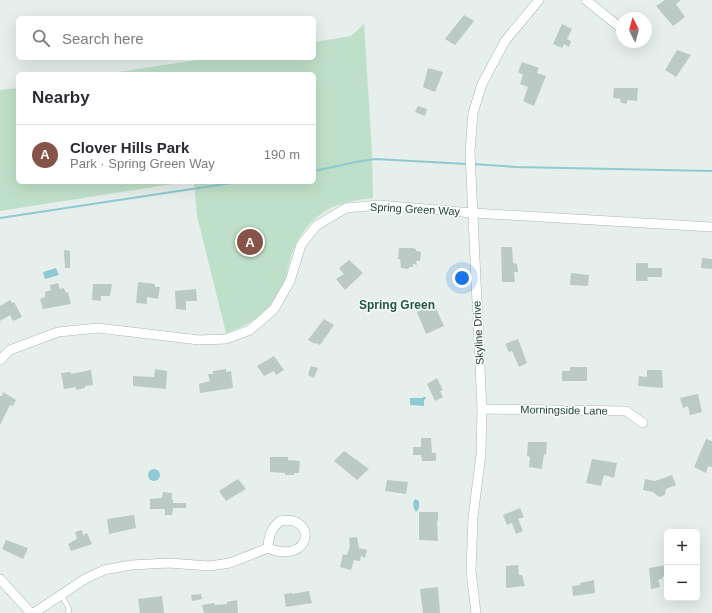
<!DOCTYPE html>
<meta charset="utf-8">
<style>
body{margin:0;font-family:Helvetica,sans-serif;background:#f2f2f3;color:#2b2b33}
.controls{position:absolute;right:12px;bottom:12px;display:grid;overflow:hidden;border-radius:6px;box-shadow:0 4px 16px #0002}
.controls button{width:36px;height:36px;display:grid;place-items:center;padding:0;border:0;border-bottom:1px solid #e1e1e2;background:#fff;color:#2b2b33;font:20px sans-serif}
.compass{position:absolute;left:616px;top:12px;width:36px;height:36px;border-radius:50%;background:#fff;box-shadow:0 4px 16px #0002;rotate:354deg}
.you{position:absolute;left:462px;top:278px;width:14px;height:14px;margin:-10px;border:3px solid #fff;border-radius:50%;background:#1a73e8;box-shadow:0 0 0 6px #1a73e833}
.badge{display:grid;place-items:center;width:26px;height:26px;border-radius:50%;background:#855347;color:#fff;font-size:13px;font-weight:700}
.pin{position:absolute;translate:-50% -50%;border:2px solid #fff;box-shadow:0 1px 4px #0006}
.list{margin:0;padding:0;list-style:none}
h2{display:flex;justify-content:space-between;align-items:center;height:52px;margin:0;padding:0 16px;font-size:17px}
h2 small{font-size:13px;font-weight:400;color:#7c7c81}
.list li{display:grid;grid-template-columns:26px 1fr auto;gap:12px;align-items:center;box-sizing:border-box;height:60px;padding:0 16px;border-top:1px solid #e1e1e2}
.list b{display:block;font-size:15px;white-space:nowrap}
.list p{margin:0;font-size:13px;white-space:nowrap;color:#7c7c81}
.list em{font-size:13px;font-style:normal;color:#7c7c81}
.icon{flex:none;width:22px;height:22px;fill:none;stroke:currentColor;stroke-width:2;stroke-linecap:round;stroke-linejoin:round}
.map{position:relative;flex:none;width:712px;height:613px;overflow:hidden}
.search{position:absolute;background:#fff;box-shadow:0 4px 16px #0002;left:16px;top:16px;width:300px;height:44px;display:flex;align-items:center;gap:10px;box-sizing:border-box;padding:0 14px;border-radius:6px;color:#7c7c81;font-size:15px}
.panel{position:absolute;background:#fff;box-shadow:0 4px 16px #0002;left:16px;top:72px;width:300px;height:112px;border-radius:6px}
.map>svg:first-child{display:block}
.green{fill:#bfe0c8}
.water{fill:#8ec9d4}
.lines{fill:none;stroke-linecap:round;stroke-linejoin:round}
.stream{stroke:#8ec9d4;stroke-width:2}
.building{fill:#bbcac4}
.service-casing{stroke:#a8b8b2;stroke-width:5.5}
.minor-casing{stroke:#a8b8b2;stroke-width:10}
.service{stroke:#fff;stroke-width:4.5}
.minor{stroke:#fff;stroke-width:9}
.labels{text-anchor:middle;dominant-baseline:central;stroke-width:3;stroke-linejoin:round;paint-order:stroke}
.street-label{font-size:11px;fill:#24423a;stroke:#f7fbf9}
.neighbourhood-label{font-size:12px;font-weight:bold;fill:#1f5548;stroke:#f7fbf9}
</style>
<div class="map">
<svg width="712" height="613" viewBox="0 0 712 613">
<rect width="100%" height="100%" fill="#e6efeb"/>
<g class="green">
<path d="M 364,24 L 372,152 L 373,198 C 356,200 334,203 321,214 C 307,224 296,240 291,256 C 289,264 287,272 285,280 C 275,308 253,324 226,333 L 197,216 L 194,182 L 314,182 L 314,74 L 106,74 L 210,58 L 314,58 L 314,42 L 351,36 Z"/>
<polygon points="18,88 18,182 185,182 0,211 0,90"/>
</g>
<g class="water">
<polygon points="56,268 59,275 45,279 43,272"/>
<polygon points="423,397 426,397 426,398 424,400 424,406 410,405 410,398 423,398"/>
<circle cx="154" cy="475" r="6"/>
<path d="M 415,499 L 419,501 L 419,508 L 416,512 C 413,508 412,503 415,499 Z"/>
</g>
<g class="lines">
<g class="stream">
<polyline points="473,164 516,167 712,171"/>
<polyline points="314,171 356,162 375,159 467,164"/>
<polyline points="0,218 238,182"/>
</g>
</g>
<g class="building">
<polygon points="665,0 681,0 676,4 685,17 673,26 656,6"/>
<polygon points="464,15 474,21 455,45 445,39"/>
<polygon points="562,24 572,29 567,39 571,41 569,47 564,44 562,48 553,44"/>
<polygon points="677,50 691,55 676,77 665,70"/>
<polygon points="522,62 539,68 537,73 546,76 534,106 523,101 528,87 520,84 523,75 518,72"/>
<polygon points="428,68 443,72 435,92 423,87"/>
<polygon points="614,88 638,88 637,101 628,100 626,104 620,102 621,99 613,98"/>
<polygon points="418,106 427,109 425,116 415,112"/>
<polygon points="501,247 512,247 513,263 517,264 518,272 514,272 515,282 502,282"/>
<polygon points="399,248 412,248 416,249 416,251 421,252 420,261 416,261 417,265 413,264 413,267 409,267 409,269 401,268 400,259 398,259"/>
<polygon points="64,250 70,251 70,268 65,268"/>
<polygon points="702,258 712,259 712,269 701,268"/>
<polygon points="349,260 363,273 345,290 336,279 344,274 339,268"/>
<polygon points="636,263 648,263 648,268 662,268 662,277 647,277 648,281 636,281"/>
<polygon points="571,273 589,275 588,286 570,285"/>
<polygon points="138,282 155,284 155,287 160,287 158,299 147,297 147,304 136,303"/>
<polygon points="58,283 60,289 64,288 66,293 68,292 71,304 43,309 40,299 45,297 45,292 51,290 50,285"/>
<polygon points="93,284 112,284 110,296 101,296 101,301 92,300"/>
<polygon points="196,289 197,301 186,301 186,310 176,309 175,291"/>
<polygon points="10,300 12,303 14,302 22,317 13,321 10,315 0,321 0,306"/>
<polygon points="434,304 444,326 426,334 417,312"/>
<polygon points="324,319 334,325 320,345 316,343 315,344 308,340"/>
<polygon points="518,339 527,363 519,367 512,351 509,352 505,344"/>
<polygon points="274,356 284,370 276,375 274,371 264,376 257,366"/>
<polygon points="311,366 318,368 314,378 308,375"/>
<polygon points="570,367 587,367 587,381 562,381 562,371 570,371"/>
<polygon points="155,369 167,371 166,389 133,386 133,376 154,377"/>
<polygon points="226,369 226,372 231,371 233,388 200,393 199,384 210,381 208,374 213,374 213,371"/>
<polygon points="91,370 93,385 85,386 85,388 76,390 76,387 64,389 61,373 71,372 71,374"/>
<polygon points="647,370 662,370 663,388 638,386 639,376 647,377"/>
<polygon points="437,378 443,390 440,391 443,397 435,401 427,384"/>
<polygon points="3,392 16,400 13,406 10,405 0,425 0,396 2,396"/>
<polygon points="698,394 702,412 690,415 688,406 683,408 680,398"/>
<polygon points="421,438 431,438 432,453 436,453 436,461 422,461 421,455 413,455 413,447 421,447"/>
<polygon points="706,439 712,441 712,467 708,466 706,473 694,467"/>
<polygon points="528,442 547,442 546,455 544,454 542,469 529,467 530,457 527,456"/>
<polygon points="344,451 369,469 357,480 334,461"/>
<polygon points="270,457 288,457 288,460 300,461 299,473 294,473 294,475 285,475 285,473 270,472"/>
<polygon points="592,459 617,463 614,478 604,475 601,486 586,483"/>
<polygon points="672,475 676,485 666,489 665,495 659,497 653,492 643,490 645,479 655,481"/>
<polygon points="238,479 246,489 226,501 219,491"/>
<polygon points="387,480 408,482 406,494 385,491"/>
<polygon points="163,492 172,493 172,500 173,500 173,503 186,503 186,508 173,508 172,515 165,515 165,509 150,509 150,499 162,498"/>
<polygon points="520,508 524,517 518,519 523,531 516,534 512,523 507,525 503,515"/>
<polygon points="419,512 438,512 438,521 437,521 438,541 419,540"/>
<polygon points="134,515 136,528 109,534 107,519"/>
<polygon points="82,530 83,535 87,533 92,544 71,551 68,544 75,540 77,538 75,532"/>
<polygon points="357,537 359,548 367,550 365,558 361,556 360,561 354,560 351,570 340,567 343,554 347,555 350,546 349,538"/>
<polygon points="6,540 28,548 23,559 2,549"/>
<polygon points="518,565 519,575 522,575 525,586 506,588 506,566"/>
<polygon points="667,565 667,576 662,577 663,578 658,580 660,587 651,589 649,568"/>
<polygon points="594,580 595,593 573,596 572,586 580,585 580,583"/>
<polygon points="438,587 440,613 423,613 420,589"/>
<polygon points="309,591 312,603 286,607 284,594 292,593 292,594"/>
<polygon points="201,594 202,599 192,601 191,595"/>
<polygon points="162,596 164,613 140,613 138,599"/>
<polygon points="237,600 238,613 204,613 202,605 214,603 215,605 227,604 227,602"/>
</g>
<g class="lines">
<defs>
<polyline id="service" points="61,594 69,609 68,613"/>
<g id="minor">
<polyline points="586,0 622,29"/>
<polyline points="0,360 10,350 58,332 98,328 199,340 226,339 250,330 274,309 290,281 301,245 316,226 346,208 379,205 473,213 712,227"/>
<polyline points="482,409 626,411 643,423"/>
<polyline points="0,579 31,613"/>
<path d="M 34,613 L 85,579 L 104,570 L 131,565 L 169,563 L 209,566 L 230,563 L 268,548 C 312,566 318,514 280,521 C 271,528 268,537 268,548"/>
<polyline points="476,613 471,571 473,517 481,454 482,409 470,152 473,113 482,84 505,41 539,0"/>
</g>
</defs>
<use href="#service" class="service-casing"/>
<use href="#minor" class="minor-casing"/>
<use href="#service" class="service"/>
<use href="#minor" class="minor"/>
</g>
<g class="labels">
<g class="street-label">
<text transform="translate(415 209) rotate(3)">Spring Green Way</text>
<text transform="translate(478 333) rotate(-93)">Skyline Drive</text>
<text transform="translate(564 410) rotate(1)">Morningside Lane</text>
</g>
<g class="neighbourhood-label">
<text x="397" y="305">Spring Green</text>
</g>
</g>
</svg>
<div class="controls">
<button>+</button>
<button>−</button>
</div>
<svg class="compass" viewBox="-18 -18 36 36"><path d="M0-13l5 13h-10z" fill="#e53935"/><path d="M0 13l5-13h-10z" fill="#7c7c81"/></svg>
<div class="you"></div>
<div class="pin badge" style="left:250px;top:242px">A</div>
<div class="search"><svg class="icon" aria-label="search" viewBox="0 0 24 24"><circle cx="10" cy="10" r="6"/><path d="M15 15l6 6"/></svg>Search here</div>
<section class="panel">
<h2>Nearby<small></small></h2>
<ul class="list">
<li><span class="badge">A</span><div><b>Clover Hills Park</b><p>Park · Spring Green Way</p></div><em>190 m</em></li>
</ul>
</section>
</div>
